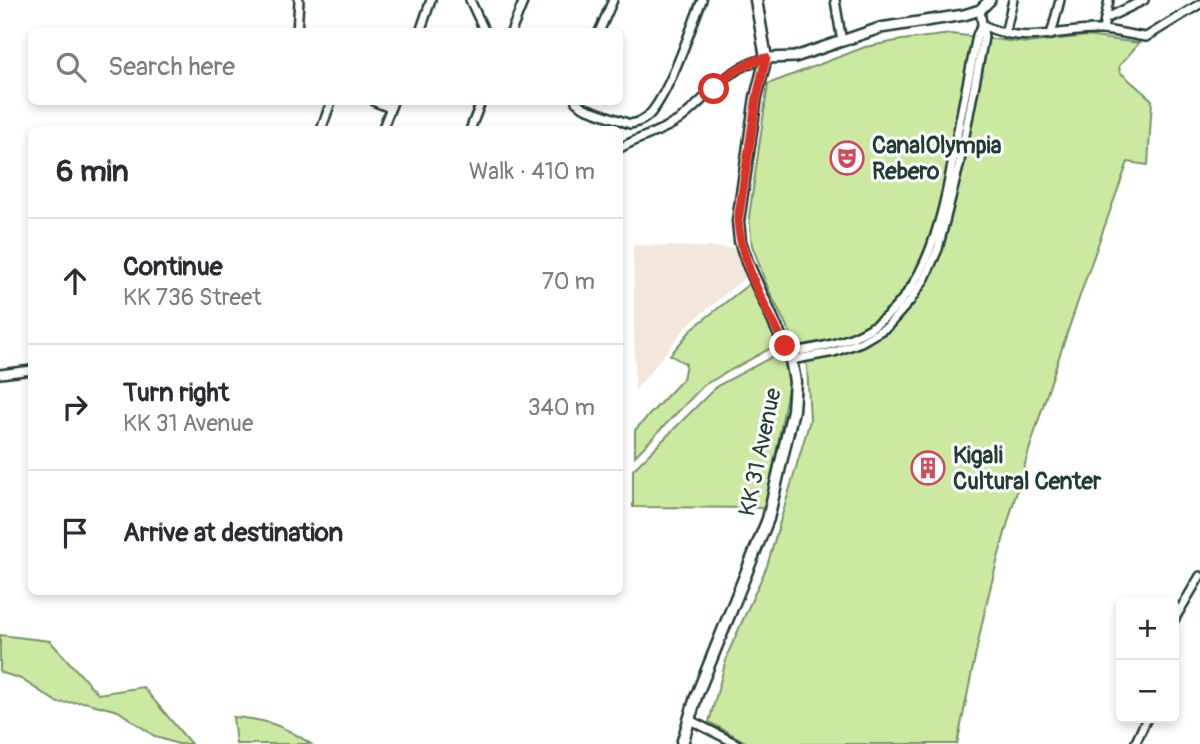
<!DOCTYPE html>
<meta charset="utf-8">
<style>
body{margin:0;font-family:Pangolin,sans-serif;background:#f2f2f3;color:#2b2b33}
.controls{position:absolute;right:21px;bottom:21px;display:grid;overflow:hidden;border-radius:10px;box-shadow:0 4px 10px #0003}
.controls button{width:63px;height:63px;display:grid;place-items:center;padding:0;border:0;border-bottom:2px solid #e1e1e2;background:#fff;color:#2b2b33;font:35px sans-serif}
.stop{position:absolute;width:21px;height:21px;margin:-16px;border:5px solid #d93025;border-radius:50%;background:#fff}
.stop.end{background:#d93025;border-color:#fff;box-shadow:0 2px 7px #0008}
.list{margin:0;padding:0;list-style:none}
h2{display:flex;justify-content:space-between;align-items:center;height:91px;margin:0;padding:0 28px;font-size:30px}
h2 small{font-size:23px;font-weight:400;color:#7c7c81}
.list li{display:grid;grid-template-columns:46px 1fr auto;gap:21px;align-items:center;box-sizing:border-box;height:126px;padding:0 28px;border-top:2px solid #e1e1e2}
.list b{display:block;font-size:26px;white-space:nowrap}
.list p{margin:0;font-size:23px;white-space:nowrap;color:#7c7c81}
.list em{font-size:23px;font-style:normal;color:#7c7c81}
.icon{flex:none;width:38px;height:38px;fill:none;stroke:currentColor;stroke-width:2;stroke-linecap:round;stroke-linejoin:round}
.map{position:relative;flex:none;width:1200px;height:744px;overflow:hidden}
.search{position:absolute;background:#fff;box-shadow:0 4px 10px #0003;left:28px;top:28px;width:595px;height:77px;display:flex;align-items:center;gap:18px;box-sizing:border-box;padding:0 24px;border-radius:10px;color:#7c7c81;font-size:26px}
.panel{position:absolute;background:#fff;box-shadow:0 4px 10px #0003;left:28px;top:126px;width:595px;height:469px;border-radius:10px}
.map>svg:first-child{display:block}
.built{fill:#f3e7db}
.green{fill:#cbe9a1;stroke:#75936a;stroke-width:2}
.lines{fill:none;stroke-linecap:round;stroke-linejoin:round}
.minor-casing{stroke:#1f3d34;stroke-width:12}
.tertiary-casing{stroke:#1f3d34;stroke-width:14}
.secondary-casing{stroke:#1f3d34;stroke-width:15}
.minor{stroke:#fff;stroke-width:7}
.tertiary{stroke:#fff;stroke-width:9}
.secondary{stroke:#fff;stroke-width:10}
.route{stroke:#d93025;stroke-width:9}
.labels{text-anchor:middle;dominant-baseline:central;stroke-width:6;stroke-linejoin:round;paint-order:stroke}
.poi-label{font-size:23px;font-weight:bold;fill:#1f3d34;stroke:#fff;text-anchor:start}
.street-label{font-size:23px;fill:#1f3d34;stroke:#fff}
</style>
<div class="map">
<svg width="1200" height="744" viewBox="0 0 1200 744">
<rect width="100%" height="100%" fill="#fff"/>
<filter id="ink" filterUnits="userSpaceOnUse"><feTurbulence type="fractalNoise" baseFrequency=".0143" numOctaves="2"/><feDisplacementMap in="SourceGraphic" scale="14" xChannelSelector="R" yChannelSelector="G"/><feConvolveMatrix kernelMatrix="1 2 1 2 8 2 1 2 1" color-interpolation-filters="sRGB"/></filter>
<g filter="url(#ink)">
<polygon class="built" points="633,245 733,248 747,276 687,326 635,391"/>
<g class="green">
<path d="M 951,34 L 1027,43 L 1086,36 L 1139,43 L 1119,66 L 1120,72 L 1152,100 L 1148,165 L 1128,162 C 1076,303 1026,447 989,593 C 977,643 968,694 957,744 L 749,744 L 709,722 L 728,653 L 767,566 L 810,420 L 807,366 L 769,291 L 752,245 L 749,217 L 768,84 L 865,47 L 902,40 Z"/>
<polygon points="749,284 778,344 704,385 635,456 635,430 683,379 686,364 670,355 693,328"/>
<polygon points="783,351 789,383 766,508 633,507 633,470 717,386"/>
<polygon points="0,635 50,641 98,694 143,687 191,744 178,744 156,737 118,711 84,702 58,703 21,679 0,672"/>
<path d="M 233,717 C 266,719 284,726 311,744 L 236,744 Z"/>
</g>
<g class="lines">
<defs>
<g id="minor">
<polyline points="470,0 485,32"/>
<polyline points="835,0 842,42"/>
<polyline points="1105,19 1109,0"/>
<path d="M 983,25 C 1027,47 1058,28 1102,30 C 1116,31 1131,35 1146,37 L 1200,4"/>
<polyline points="1103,30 1105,19 1144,0"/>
<polyline points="297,32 299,0"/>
<polyline points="420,32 431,0"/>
<polyline points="511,32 524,0"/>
<polyline points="599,32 613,0"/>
<polyline points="1005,34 1013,0"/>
<polyline points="1051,35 1060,0"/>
<polyline points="375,102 390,108"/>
<path d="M 576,102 L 585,108 L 630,124 C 637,123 644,120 649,115 C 670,92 690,30 702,0"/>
<polyline points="321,130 331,102"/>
<polyline points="382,130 393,102"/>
<polyline points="470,130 481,102"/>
<path d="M 620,148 C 639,137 661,132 679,120 C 712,95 723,69 766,58"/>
<path d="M 788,353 C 816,348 844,344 869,329 C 934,290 946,197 958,130 C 964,98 971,67 977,35 L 982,26"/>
<polyline points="791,360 834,352 861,342 887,327 910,301 925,278 938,249 959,166 984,37 980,10"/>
<polyline points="0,374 32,370"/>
<polyline points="1174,620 1200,576"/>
<polyline points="688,719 737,744"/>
<polyline points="1135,744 1147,718"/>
</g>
<polyline id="tertiary" points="766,58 795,57 880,28 964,15 980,10 990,0"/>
<polyline id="secondary" points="682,744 696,697 768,519 793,410 795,381 791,360 747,262 740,241 738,221 756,97 766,58 756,0"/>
</defs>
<use href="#minor" class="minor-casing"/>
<use href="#tertiary" class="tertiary-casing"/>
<use href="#secondary" class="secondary-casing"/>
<use href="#minor" class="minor"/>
<use href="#tertiary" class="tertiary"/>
<use href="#secondary" class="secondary"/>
</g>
</g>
<g class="lines" filter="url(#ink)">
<path class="route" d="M 714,89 C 729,72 745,63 766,58 L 757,97 L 738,221 C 742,266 765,306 785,346"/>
</g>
<defs>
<symbol id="theatre-ring" viewBox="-11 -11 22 22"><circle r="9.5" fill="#fff" stroke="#d1495b" stroke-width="1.5"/><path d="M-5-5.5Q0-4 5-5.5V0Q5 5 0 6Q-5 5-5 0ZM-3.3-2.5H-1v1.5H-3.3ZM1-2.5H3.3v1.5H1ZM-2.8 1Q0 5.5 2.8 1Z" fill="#d1495b"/></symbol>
<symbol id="building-ring" viewBox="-11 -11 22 22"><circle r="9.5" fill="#fff" stroke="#d1495b" stroke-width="1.5"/><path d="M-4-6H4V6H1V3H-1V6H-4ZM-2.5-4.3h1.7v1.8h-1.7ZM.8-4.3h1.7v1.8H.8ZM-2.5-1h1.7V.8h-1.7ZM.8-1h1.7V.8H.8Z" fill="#d1495b"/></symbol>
</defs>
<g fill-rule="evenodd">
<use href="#theatre-ring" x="828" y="139" width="38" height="38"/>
<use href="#building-ring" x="909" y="449" width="38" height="38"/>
</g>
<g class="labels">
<g class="poi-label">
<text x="872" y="145">CanalOlympia<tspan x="872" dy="26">Rebero</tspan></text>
<text x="953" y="455">Kigali<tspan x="953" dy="26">Cultural Center</tspan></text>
</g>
<g class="street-label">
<text transform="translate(760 452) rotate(-78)">KK 31 Avenue</text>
</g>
</g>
</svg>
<div class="controls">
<button>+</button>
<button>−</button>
</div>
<div class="stop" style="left:714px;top:89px"></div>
<div class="stop end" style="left:785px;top:346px"></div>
<div class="search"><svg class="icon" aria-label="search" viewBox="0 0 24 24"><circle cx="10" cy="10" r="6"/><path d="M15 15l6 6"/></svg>Search here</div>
<section class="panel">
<h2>6 min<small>Walk · 410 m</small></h2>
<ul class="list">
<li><svg class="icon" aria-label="ahead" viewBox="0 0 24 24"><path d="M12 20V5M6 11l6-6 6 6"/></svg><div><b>Continue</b><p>KK 736 Street</p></div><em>70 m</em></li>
<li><svg class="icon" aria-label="right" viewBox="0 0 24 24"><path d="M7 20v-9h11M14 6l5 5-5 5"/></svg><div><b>Turn right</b><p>KK 31 Avenue</p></div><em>340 m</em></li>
<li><svg class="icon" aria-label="arrive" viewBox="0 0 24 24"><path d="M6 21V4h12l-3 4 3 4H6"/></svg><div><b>Arrive at destination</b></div></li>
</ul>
</section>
</div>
